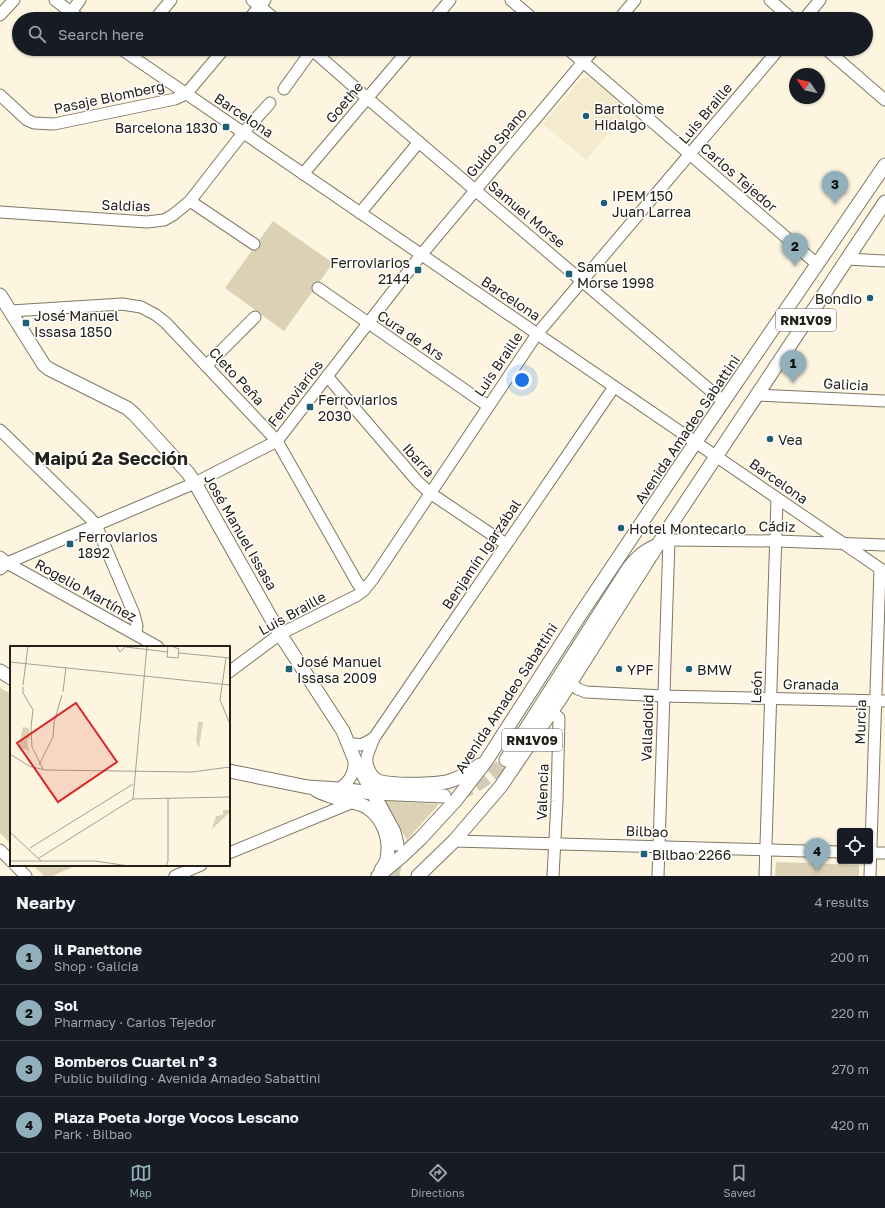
<!DOCTYPE html>
<meta charset="utf-8">
<style>
body{margin:0;font-family:"Golos Text",sans-serif;background:#20242c;color:#f1f3f6}
.controls{position:absolute;right:12px;bottom:12px;display:grid;overflow:hidden;border-radius:4px;box-shadow:0 1px 3px #0004}
.controls button{width:36px;height:36px;display:grid;place-items:center;padding:0;border:0;border-bottom:1px solid #363941;background:#171b24;color:#f1f3f6;font:20px sans-serif}
.compass{position:absolute;left:789px;top:68px;width:36px;height:36px;border-radius:50%;background:#171b24;box-shadow:0 1px 3px #0004;rotate:304deg}
.you{position:absolute;left:522px;top:380px;width:14px;height:14px;margin:-10px;border:3px solid #fff;border-radius:50%;background:#1a73e8;box-shadow:0 0 0 6px #1a73e833}
.badge{display:grid;place-items:center;width:26px;height:26px;border-radius:50%;background:#92b0bc;color:#111;font-size:13px;font-weight:700}
.pin{position:absolute;translate:-50% -33px;filter:drop-shadow(0 1px 2px #0008)}
.pin::after{content:'';position:absolute;top:21px;width:14px;height:12px;background:inherit;clip-path:polygon(0 0,100% 0,50% 100%)}
.list{margin:0;padding:0;list-style:none}
h2{display:flex;justify-content:space-between;align-items:center;height:52px;margin:0;padding:0 16px;font-size:17px}
h2 small{font-size:13px;font-weight:400;color:#9ea1a6}
.list li{display:grid;grid-template-columns:26px 1fr auto;gap:12px;align-items:center;box-sizing:border-box;height:56px;padding:0 16px;border-top:1px solid #363941}
.list b{display:block;font-size:15px;white-space:nowrap}
.list p{margin:0;font-size:13px;white-space:nowrap;color:#9ea1a6}
.list em{font-size:13px;font-style:normal;color:#9ea1a6}
.icon{flex:none;width:22px;height:22px;fill:none;stroke:currentColor;stroke-width:2;stroke-linecap:round;stroke-linejoin:round}
.map{position:relative;flex:none;width:885px;height:876px;overflow:hidden}
.search{position:absolute;background:#171b24;box-shadow:0 1px 3px #0004;left:12px;right:12px;top:12px;height:44px;display:flex;align-items:center;gap:10px;box-sizing:border-box;padding:0 14px;border-radius:22px;color:#9ea1a6;font-size:15px}
.sheet{height:276px;background:#171b24}
nav{display:flex;justify-content:space-around;align-items:center;box-sizing:border-box;height:56px;border-top:1px solid #363941;background:#171b24;font-size:11px;color:#9ea1a6}
nav a{display:grid;justify-items:center;gap:2px}
nav .on{color:#92b0bc}
.map>svg:first-child{display:block}
.built{fill:#f4eacd}
.park{fill:#dbd1b5}
.lines{fill:none;stroke-linecap:round;stroke-linejoin:round}
.major-tunnel{stroke:#d2cbb8;stroke-width:13;stroke-dasharray:13 6;stroke-linecap:butt}
.minor-casing{stroke:#7e7864;stroke-width:13}
.major-casing{stroke:#7e7864;stroke-width:15}
.minor{stroke:#fff;stroke-width:11}
.major{stroke:#fff;stroke-width:13}
.poi-dot{fill:#1e5f74;stroke:#fff;stroke-width:1.5}
.labels{text-anchor:middle;dominant-baseline:central;stroke-width:3;stroke-linejoin:round;paint-order:stroke}
.shield{fill:#fff;stroke:#66645e;stroke-width:1}
.shield-label{font-size:13px;font-weight:bold;fill:#242119}
.street-label{font-size:14px;fill:#242119;stroke:#fff}
.poi-label{font-size:14px;fill:#242119;stroke:#fff;text-anchor:start}
.district-label{font-size:18px;font-weight:bold;fill:#242119;stroke:#fff}
.inset-road{fill:none;stroke:#a6a090;stroke-width:1}
.view{fill:#d62828;fill-opacity:0.15;stroke:#d62828;stroke-width:2}
.inset-edge{fill:none;stroke:#242119;stroke-width:2}
</style>
<div class="map">
<svg width="885" height="876" viewBox="0 0 885 876">
<rect width="100%" height="100%" fill="#fdf5e0"/>
<polygon class="built" points="590,77 630,108 586,160 543,124 582,78"/>
<g class="park">
<polygon points="273,221 333,263 284,331 225,288"/>
<polygon points="0,688 11,694 11,844 0,833"/>
<polygon points="384,801 439,804 407,840"/>
<polygon points="776,862 859,865 859,876 775,876"/>
<polygon points="33,865 77,865 52,876 44,876"/>
</g>
<g class="lines">
<g class="major-tunnel">
<path d="M 459,794 C 477,787 494,775 506,760"/>
<polyline points="393,876 396,860 397,844"/>
</g>
<defs>
<g id="minor">
<polyline points="55,0 80,19"/>
<polyline points="252,0 275,19"/>
<polyline points="511,0 533,19"/>
<polyline points="770,0 792,19"/>
<polyline points="71,12 80,0"/>
<polyline points="0,15 14,0"/>
<polyline points="155,19 171,0"/>
<polyline points="249,19 265,0"/>
<polyline points="434,19 450,0"/>
<polyline points="619,19 635,0"/>
<polyline points="804,19 820,0"/>
<polyline points="121,49 885,572"/>
<polyline points="311,49 367,98 724,402"/>
<polyline points="568,49 817,264"/>
<polyline points="826,49 885,100"/>
<polyline points="284,89 312,50"/>
<polyline points="0,95 27,120 34,123 54,124 175,99 186,94 224,49"/>
<polyline points="303,174 409,49"/>
<polyline points="190,201 254,244"/>
<polyline points="0,212 147,222 164,220 173,215 190,201 243,133 270,103"/>
<polyline points="360,213 419,142"/>
<polyline points="846,259 885,261"/>
<polyline points="318,288 488,406"/>
<polyline points="11,311 122,304 141,307 156,315 166,323 277,441 358,584 364,590"/>
<polyline points="206,366 255,317"/>
<polyline points="327,376 417,481 430,493 506,544"/>
<polyline points="757,395 885,401"/>
<polyline points="0,430 90,518 96,525 134,614 137,626 136,634"/>
<polyline points="669,540 776,541 885,545"/>
<polyline points="0,557 7,563 158,647"/>
<polyline points="0,569 7,563 195,483 277,441 421,255 594,49"/>
<polyline points="229,672 280,634 356,596 364,590 373,579 537,334 779,49"/>
<polyline points="570,683 578,689 586,692 663,696 885,701"/>
<polyline points="551,711 559,718 557,801 553,876"/>
<polyline points="354,744 361,745 374,738"/>
<polyline points="367,766 367,756 374,738 614,387"/>
<path d="M 339,789 C 351,780 355,773 354,758"/>
<polyline points="454,841 840,852"/>
<polyline points="0,850 11,861"/>
<polyline points="229,853 351,803"/>
<polyline points="870,853 885,853"/>
<polyline points="15,865 26,876"/>
<polyline points="175,876 201,865"/>
<polyline points="658,876 669,540 664,535"/>
<polyline points="765,876 777,499"/>
<polyline points="870,876 880,569"/>
</g>
<g id="major">
<polyline points="0,295 44,365 49,369 127,408 135,415 188,473 195,483 280,634 343,731 354,758 394,832 397,844"/>
<polyline points="0,671 11,678"/>
<path d="M 506,760 L 628,569 C 637,557 644,551 658,545"/>
<path d="M 367,767 C 369,772 371,777 376,780 C 387,786 437,785 450,781 C 460,778 471,771 480,765"/>
<polyline points="229,771 308,787 339,789 373,793 444,796"/>
<path d="M 316,790 C 321,793 327,795 333,797 C 344,801 358,801 368,808 C 380,816 387,831 388,845 C 388,855 388,862 381,870"/>
<polyline points="378,876 402,856 420,839 456,800 486,761 580,615 695,443 885,165"/>
<polyline points="418,876 454,841 501,786 562,696 664,535 885,202"/>
</g>
</defs>
<use href="#minor" class="minor-casing"/>
<use href="#major" class="major-casing"/>
<use href="#minor" class="minor"/>
<use href="#major" class="major"/>
</g>
<g class="poi-dot">
<circle cx="586" cy="116" r="4"/>
<rect x="222" y="123" width="8" height="8" rx="2"/>
<circle cx="604" cy="203" r="4"/>
<rect x="414" y="266" width="8" height="8" rx="2"/>
<rect x="565" y="270" width="8" height="8" rx="2"/>
<circle cx="870" cy="298" r="4"/>
<rect x="22" y="319" width="8" height="8" rx="2"/>
<rect x="306" y="403" width="8" height="8" rx="2"/>
<circle cx="770" cy="439" r="4"/>
<circle cx="621" cy="528" r="4"/>
<rect x="66" y="540" width="8" height="8" rx="2"/>
<rect x="285" y="665" width="8" height="8" rx="2"/>
<circle cx="619" cy="669" r="4"/>
<circle cx="689" cy="669" r="4"/>
<rect x="640" y="850" width="8" height="8" rx="2"/>
</g>
<g class="labels">
<g class="shield">
<rect x="776" y="309" width="60" height="22" rx="3"/>
<rect x="502" y="729" width="60" height="22" rx="3"/>
</g>
<g class="shield-label">
<text x="806" y="320">RN1V09</text>
<text x="532" y="740">RN1V09</text>
</g>
<g class="street-label">
<text transform="translate(109 97) rotate(-12)">Pasaje Blomberg</text>
<text transform="translate(344 102) rotate(-50)">Goethe</text>
<text transform="translate(705 113) rotate(-50)">Luis Braille</text>
<text transform="translate(244 115) rotate(34)">Barcelona</text>
<text transform="translate(496 142) rotate(-50)">Guido Spano</text>
<text transform="translate(739 177) rotate(41)">Carlos Tejedor</text>
<text transform="translate(126 205) rotate(2)">Saldias</text>
<text transform="translate(527 214) rotate(40)">Samuel Morse</text>
<text transform="translate(511 298) rotate(34)">Barcelona</text>
<text transform="translate(411 335) rotate(34)">Cura de Ars</text>
<text transform="translate(498 364) rotate(-56)">Luis Braille</text>
<text transform="translate(237 376) rotate(47)">Cleto Peña</text>
<text transform="translate(846 384) rotate(3)">Galicia</text>
<text transform="translate(295 393) rotate(-52)">Ferroviarios</text>
<text transform="translate(687 429) rotate(-56)">Avenida Amadeo Sabattini</text>
<text transform="translate(419 460) rotate(48)">Ibarra</text>
<text transform="translate(779 481) rotate(35)">Barcelona</text>
<text transform="translate(777 526) rotate(1)">Cádiz</text>
<text transform="translate(241 532) rotate(60)">José Manuel Issasa</text>
<text transform="translate(481 554) rotate(-56)">Benjamín Igarzábal</text>
<text transform="translate(86 590) rotate(29)">Rogelio Martínez</text>
<text transform="translate(292 613) rotate(-29)">Luis Braille</text>
<text transform="translate(811 684) rotate(1)">Granada</text>
<text transform="translate(756 687) rotate(-88)">León</text>
<text transform="translate(506 698) rotate(-57)">Avenida Amadeo Sabattini</text>
<text transform="translate(860 722) rotate(-88)">Murcia</text>
<text transform="translate(647 728) rotate(-88)">Valladolid</text>
<text transform="translate(542 792) rotate(-88)">Valencia</text>
<text transform="translate(647 831) rotate(2)">Bilbao</text>
</g>
<g class="poi-label">
<text x="594" y="108">Bartolome<tspan x="594" dy="16">Hidalgo</tspan></text>
<text x="218" y="127" text-anchor="end">Barcelona 1830</text>
<text x="612" y="195">IPEM 150<tspan x="612" dy="16">Juan Larrea</tspan></text>
<text x="410" y="262" text-anchor="end">Ferroviarios<tspan x="410" dy="16">2144</tspan></text>
<text x="577" y="266">Samuel<tspan x="577" dy="16">Morse 1998</tspan></text>
<text x="862" y="298" text-anchor="end">Bondio</text>
<text x="34" y="315">José Manuel<tspan x="34" dy="16">Issasa 1850</tspan></text>
<text x="318" y="399">Ferroviarios<tspan x="318" dy="16">2030</tspan></text>
<text x="778" y="439">Vea</text>
<text x="629" y="528">Hotel Montecarlo</text>
<text x="78" y="536">Ferroviarios<tspan x="78" dy="16">1892</tspan></text>
<text x="297" y="661">José Manuel<tspan x="297" dy="16">Issasa 2009</tspan></text>
<text x="627" y="669">YPF</text>
<text x="697" y="669">BMW</text>
<text x="652" y="854">Bilbao 2266</text>
</g>
<g class="district-label">
<text x="111" y="458">Maipú 2ª Sección</text>
</g>
</g>
<g transform="translate(10 646)">
<rect width="220" height="220" fill="#fdf5e0"/>
<path d="M 188,76 L 193,76 L 189,102 L 186,95 ZM 13,81 L 19,82 L 20,93 L 17,93 L 19,106 L 17,109 L 18,105 L 9,100 ZM 220,158 L 220,166 L 202,183 L 206,170 L 213,169 L 213,164 L 220,164 Z" fill="#dbd1b5"/>
<path class="inset-road" d="M 106,0 L 110,6 L 116,0M 158,0 L 157,11 L 168,12 L 169,3 L 161,0M 116,1 L 158,6M 169,7 L 220,12M 216,12 L 210,54 L 220,78M 0,16 L 220,39M 13,39 L 18,0M 13,41 L 13,47 L 23,64 L 21,81 L 22,101 L 33,123M 53,46 L 56,21M 0,108 L 19,120 L 35,124 L 182,126 L 220,121M 29,119 L 43,91 L 44,76 L 52,49M 123,153 L 137,0M 0,186 L 31,215M 20,202 L 123,138M 29,212 L 123,153 L 220,151M 0,215 L 85,215 L 119,220M 156,220 L 158,215 L 158,152"/>
<path class="view" d="M 66,57 L 107,116 L 48,156 L 7,97 Z"/>
<rect width="220" height="220" class="inset-edge"/>
</g>
</svg>
<div class="controls">
<button><svg class="icon" aria-label="locate" viewBox="0 0 24 24"><circle cx="12" cy="12" r="6"/><path d="M12 2v4M12 18v4M2 12h4M18 12h4"/></svg></button>
</div>
<svg class="compass" viewBox="-18 -18 36 36"><path d="M0-13l5 13h-10z" fill="#e53935"/><path d="M0 13l5-13h-10z" fill="#9ea1a6"/></svg>
<div class="you"></div>
<div class="pin badge" style="left:793px;top:383px">1</div>
<div class="pin badge" style="left:795px;top:266px">2</div>
<div class="pin badge" style="left:835px;top:204px">3</div>
<div class="pin badge" style="left:817px;top:871px">4</div>
<div class="search"><svg class="icon" aria-label="search" viewBox="0 0 24 24"><circle cx="10" cy="10" r="6"/><path d="M15 15l6 6"/></svg>Search here</div>
</div>
<section class="sheet">
<h2>Nearby<small>4 results</small></h2>
<ul class="list">
<li><span class="badge">1</span><div><b>il Panettone</b><p>Shop · Galicia</p></div><em>200 m</em></li>
<li><span class="badge">2</span><div><b>Sol</b><p>Pharmacy · Carlos Tejedor</p></div><em>220 m</em></li>
<li><span class="badge">3</span><div><b>Bomberos Cuartel nº 3</b><p>Public building · Avenida Amadeo Sabattini</p></div><em>270 m</em></li>
<li><span class="badge">4</span><div><b>Plaza Poeta Jorge Vocos Lescano</b><p>Park · Bilbao</p></div><em>420 m</em></li>
</ul>
</section>
<nav>
<a class="on"><svg class="icon" aria-label="map" viewBox="0 0 24 24"><path d="M3 6l6-2 6 2 6-2v14l-6 2-6-2-6 2zM9 4v14M15 6v14"/></svg>Map</a>
<a><svg class="icon" aria-label="directions" viewBox="0 0 24 24"><path d="M12 3l9 9-9 9-9-9zM9 14v-3h6M13 9l2 2-2 2"/></svg>Directions</a>
<a><svg class="icon" aria-label="saved" viewBox="0 0 24 24"><path d="M7 4h10v16l-5-4-5 4z"/></svg>Saved</a>
</nav>
